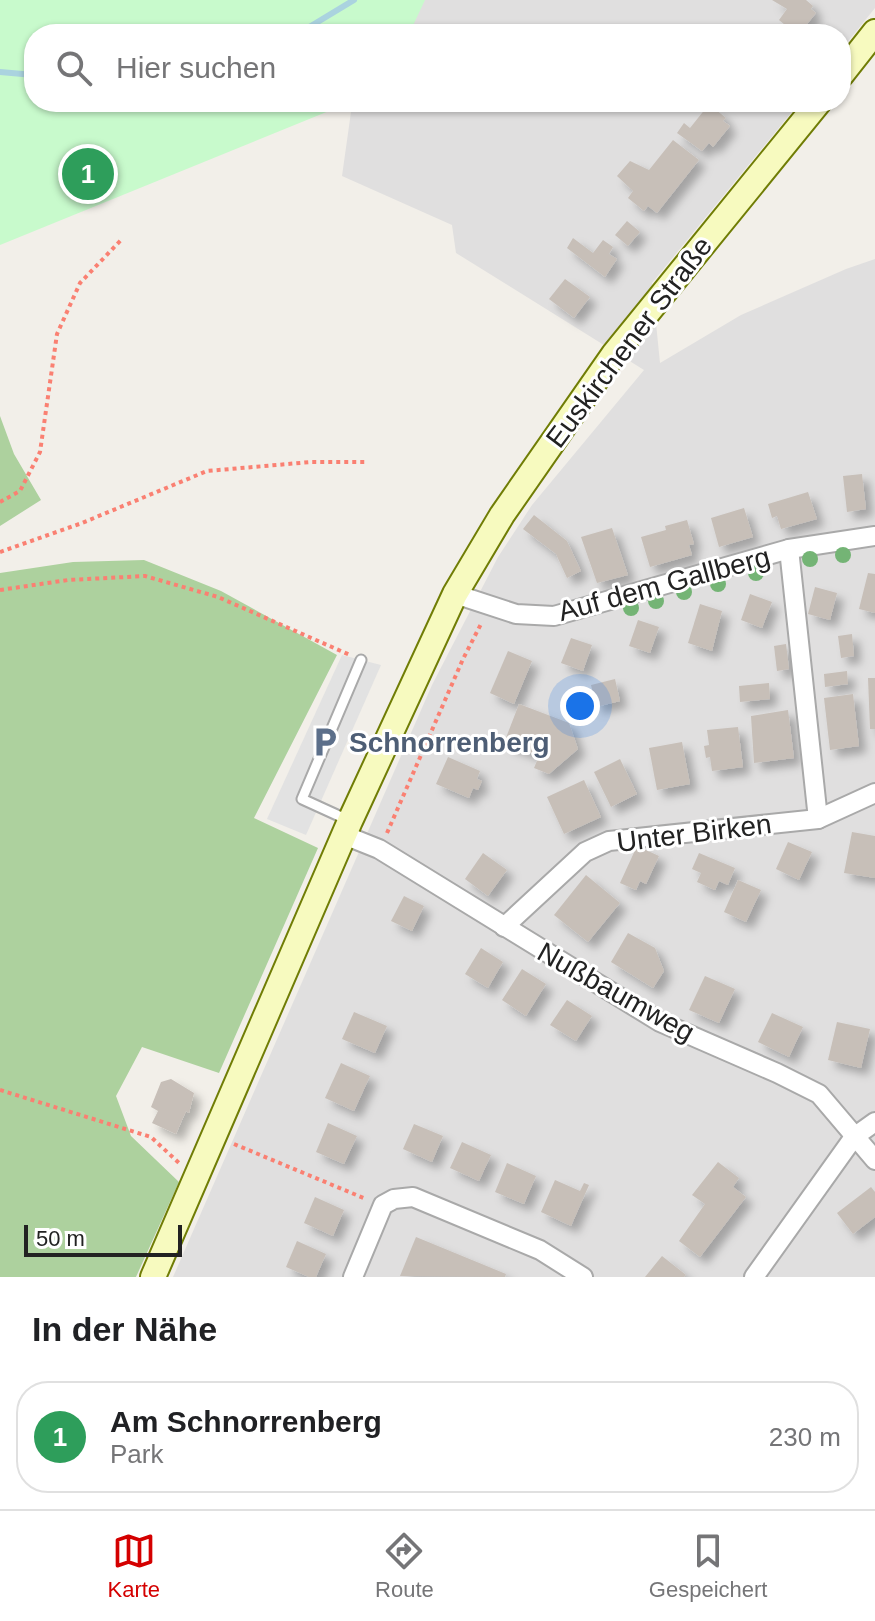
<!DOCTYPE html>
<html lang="de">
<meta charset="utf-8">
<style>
body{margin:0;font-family:Arial,sans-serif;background:#f6f6f6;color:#202124}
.scale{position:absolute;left:24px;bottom:20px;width:158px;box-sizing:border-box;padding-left:8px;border:4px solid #222;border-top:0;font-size:22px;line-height:28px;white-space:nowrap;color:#222;-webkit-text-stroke:6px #fff;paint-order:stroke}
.you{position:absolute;left:580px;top:706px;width:28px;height:28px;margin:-20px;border:6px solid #fff;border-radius:50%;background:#1a73e8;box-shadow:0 0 0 12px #1a73e833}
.badge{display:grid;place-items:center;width:52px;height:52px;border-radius:50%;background:#d40000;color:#fff;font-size:26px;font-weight:700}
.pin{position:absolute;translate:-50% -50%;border:4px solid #fff;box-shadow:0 2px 8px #0006}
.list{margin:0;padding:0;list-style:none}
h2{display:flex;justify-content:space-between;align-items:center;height:104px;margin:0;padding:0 32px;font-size:34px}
h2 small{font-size:26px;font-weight:400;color:#757577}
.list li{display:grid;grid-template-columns:52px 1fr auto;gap:24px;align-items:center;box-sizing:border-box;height:112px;margin:0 16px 16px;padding:0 16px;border:2px solid #e0e0e0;border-radius:32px}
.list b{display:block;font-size:30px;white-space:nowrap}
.list p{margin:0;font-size:26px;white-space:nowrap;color:#757577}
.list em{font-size:26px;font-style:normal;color:#757577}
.icon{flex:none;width:44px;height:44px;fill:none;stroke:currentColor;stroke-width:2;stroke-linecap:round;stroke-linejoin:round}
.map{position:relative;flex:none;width:875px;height:1277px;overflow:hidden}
.search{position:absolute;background:#fff;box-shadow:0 2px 6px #0004;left:24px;right:24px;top:24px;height:88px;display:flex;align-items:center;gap:20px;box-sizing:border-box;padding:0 28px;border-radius:32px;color:#757577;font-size:30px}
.sheet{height:232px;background:#fff}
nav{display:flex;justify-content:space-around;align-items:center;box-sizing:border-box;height:112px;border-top:2px solid #e0e0e0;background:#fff;font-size:22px;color:#757577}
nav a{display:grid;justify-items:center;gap:4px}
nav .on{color:#d40000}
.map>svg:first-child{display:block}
.residential{fill:#e0dfdf}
.forest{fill:#add19e}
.park{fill:#c8facc}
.parking{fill:#e2e2e2}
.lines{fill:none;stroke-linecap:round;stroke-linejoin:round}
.stream{stroke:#aad3df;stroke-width:6}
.building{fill:#c7bfb8;filter:url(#shadow)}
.lane-casing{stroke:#a9a9a9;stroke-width:13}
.street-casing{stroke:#a9a9a9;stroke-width:22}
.secondary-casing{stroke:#707d05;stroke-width:28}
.path{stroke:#fa8072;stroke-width:4;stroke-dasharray:4 4;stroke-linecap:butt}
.lane{stroke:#fff;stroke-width:9}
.street{stroke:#fff;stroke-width:18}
.secondary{stroke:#f7fabf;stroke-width:24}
.tree{fill:#74b475}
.labels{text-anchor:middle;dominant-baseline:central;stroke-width:6;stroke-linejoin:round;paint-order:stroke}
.street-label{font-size:28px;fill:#222;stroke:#fff}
.service-label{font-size:28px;font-weight:bold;fill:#4e5e75;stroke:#fff;text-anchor:start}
</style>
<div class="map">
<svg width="875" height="1277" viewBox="0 0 875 1277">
<defs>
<filter id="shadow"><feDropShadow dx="7" dy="7" stdDeviation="4" flood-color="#0004"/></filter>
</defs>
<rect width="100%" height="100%" fill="#f2efe9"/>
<g class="residential">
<polygon points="419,0 875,0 875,8 841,50 841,34 399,34"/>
<polygon points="357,102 800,102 652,283 660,363 741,315 846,269 875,259 875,1277 173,1277 432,685 498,557 532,505 644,370 456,253 452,225 342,176 351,112"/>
</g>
<g class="forest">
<polygon points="0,416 14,454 41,500 0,526"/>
<polygon points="144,560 221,591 337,655 254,818 318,848 219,1073 142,1047 116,1096 131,1136 179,1182 136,1277 0,1277 0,573 73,562"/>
</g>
<polygon class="park" points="0,0 425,0 409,34 34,34 34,102 351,102 0,245"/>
<polygon class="parking" points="342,655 381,665 306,835 267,819"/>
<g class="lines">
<g class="stream">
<polyline points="289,34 306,29 354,0"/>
<polyline points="0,72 34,75"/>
</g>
</g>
<g class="building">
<polygon points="772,0 806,0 813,6 811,9 816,13 799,34 796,34 779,20 787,9"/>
<polygon points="706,108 712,112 715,109 726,118 723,121 730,126 713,147 709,143 702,151 677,133 684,123 690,128"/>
<polygon points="673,140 699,160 657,213 648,206 644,211 628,198 633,191 617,176 630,161 649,170"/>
<polygon points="627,221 640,232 628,246 615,235"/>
<polygon points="573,238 593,253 603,240 613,247 609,254 617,259 605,277 567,248"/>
<polygon points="565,279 590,297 574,318 549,299"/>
<polygon points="862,474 866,509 847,512 843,476"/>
<polygon points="808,492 817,519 781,529 777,516 772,518 768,504"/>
<polygon points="744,508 753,537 719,547 711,518"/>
<polygon points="534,515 567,541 581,571 567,578 556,554 523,529"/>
<polygon points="687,520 694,544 689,545 692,555 650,567 641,537 666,530 665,526"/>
<polygon points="612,528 628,575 597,583 581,537"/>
<polygon points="868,573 875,574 875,613 859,609"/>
<polygon points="815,587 837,593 830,620 808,614"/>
<polygon points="750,594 772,602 762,628 741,620"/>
<polygon points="700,604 722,611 712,651 688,643"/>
<polygon points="638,620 659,627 650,653 629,646"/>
<polygon points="852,634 854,656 841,658 838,636"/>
<polygon points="571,638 592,645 583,671 561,663"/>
<polygon points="786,644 789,669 777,671 774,646"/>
<polygon points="508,651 532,661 514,704 490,693"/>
<polygon points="847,671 848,684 825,687 824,674"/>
<polygon points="868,678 875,678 875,729 870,729"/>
<polygon points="615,679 620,701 596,707 591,685"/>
<polygon points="769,683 770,699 740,702 739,686"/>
<polygon points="853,694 859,746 830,750 824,698"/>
<polygon points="519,704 569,723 578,749 549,774 534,768 539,756 504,743"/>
<polygon points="788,710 794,758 754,763 751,716"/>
<polygon points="738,727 743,767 712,771 710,757 706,758 704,746 709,745 707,730"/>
<polygon points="682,742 690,784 657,790 649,748"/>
<polygon points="448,757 480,771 477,779 482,781 478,790 473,788 469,798 436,784"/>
<polygon points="620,759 637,794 611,807 594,772"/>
<polygon points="584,780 601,817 564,834 547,797"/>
<polygon points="852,832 875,836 875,878 844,873"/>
<polygon points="788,842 812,852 799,880 776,869"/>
<polygon points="637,846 659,856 646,884 640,881 636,890 620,883"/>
<polygon points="483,853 507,870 488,896 465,879"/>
<polygon points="699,853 735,868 728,885 719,881 715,890 697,882 701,873 692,869"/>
<polygon points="586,875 620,903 588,942 554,915"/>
<polygon points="738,880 761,890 746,922 724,912"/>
<polygon points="404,896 424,906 412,931 391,921"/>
<polygon points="628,933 655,948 664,971 653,988 611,962"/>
<polygon points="481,948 503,962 488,988 465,974"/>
<polygon points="522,969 546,984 526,1016 502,1000"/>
<polygon points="705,976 735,989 719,1023 689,1010"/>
<polygon points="567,1000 592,1016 576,1041 550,1025"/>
<polygon points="354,1012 387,1026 375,1053 342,1039"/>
<polygon points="772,1013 803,1027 789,1057 758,1042"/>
<polygon points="837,1022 870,1029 861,1068 828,1060"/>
<polygon points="341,1063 370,1076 354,1111 325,1098"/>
<polygon points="171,1079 194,1093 189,1113 186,1111 176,1134 152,1123 158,1111 151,1107 161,1082"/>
<polygon points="328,1123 357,1136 344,1164 316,1152"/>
<polygon points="414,1124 443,1136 432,1162 403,1149"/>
<polygon points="462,1142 491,1155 479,1181 450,1168"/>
<polygon points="718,1162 739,1178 733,1187 746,1197 700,1257 679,1241 705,1204 692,1195"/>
<polygon points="507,1163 536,1176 524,1204 495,1192"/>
<polygon points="555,1180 580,1191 584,1183 589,1185 571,1226 541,1212"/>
<polygon points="871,1187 875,1192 875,1217 853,1234 837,1213"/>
<polygon points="315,1197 344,1210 333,1236 304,1223"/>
<polygon points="416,1237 506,1274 505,1277 400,1276"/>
<polygon points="297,1241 326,1254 316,1277 309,1277 286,1267"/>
<polygon points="662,1256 686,1275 684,1277 645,1277"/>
</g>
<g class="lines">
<defs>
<polyline id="lane" points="348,820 302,799 361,660"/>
<g id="street">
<polyline points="789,549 818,819"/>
<polyline points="455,594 516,614 554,616 789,549 875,536"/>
<polyline points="344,835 379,849 660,1022 777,1073 819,1094 875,1160"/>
<polyline points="504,927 585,852 609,841 818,819 875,793"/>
<polyline points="353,1277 383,1205 394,1199 413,1197 540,1250 583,1277"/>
<polyline points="754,1277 854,1137 875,1122"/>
</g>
<g id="secondary">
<polyline points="841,75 875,32"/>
<polyline points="153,1277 350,821 455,594 502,515 614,354 819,102"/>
</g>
</defs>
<use href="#lane" class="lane-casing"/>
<use href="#street" class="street-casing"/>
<use href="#secondary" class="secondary-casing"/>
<g class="path">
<polyline points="0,502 20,491 40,452 57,334 80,283 121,240"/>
<polyline points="0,552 82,523 207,471 311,462 367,462"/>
<polyline points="0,590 68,580 145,576 218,597 350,655"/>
<polyline points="387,833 463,659 482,622"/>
<polyline points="0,1090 151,1137 179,1163"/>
<polyline points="234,1144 366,1199"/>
</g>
<use href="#lane" class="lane"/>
<use href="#street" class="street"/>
<use href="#secondary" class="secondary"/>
</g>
<g class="tree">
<circle cx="843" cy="555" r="8"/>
<circle cx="810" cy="559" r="8"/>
<circle cx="756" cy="573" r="8"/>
<circle cx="718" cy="584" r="8"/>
<circle cx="684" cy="592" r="8"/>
<circle cx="656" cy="601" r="8"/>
<circle cx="631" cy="608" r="8"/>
</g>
<defs>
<symbol id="parking-bare" viewBox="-9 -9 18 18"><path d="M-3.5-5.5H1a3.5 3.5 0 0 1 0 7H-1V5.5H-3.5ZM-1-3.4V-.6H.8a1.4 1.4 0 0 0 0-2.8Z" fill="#5c6f8a" stroke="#fff" stroke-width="2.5" paint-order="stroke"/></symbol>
</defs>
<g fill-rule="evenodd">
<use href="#parking-bare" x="303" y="720" width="44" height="44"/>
</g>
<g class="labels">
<g class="street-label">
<text transform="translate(629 342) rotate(-53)">Euskirchener Straße</text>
<text transform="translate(664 584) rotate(-15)">Auf dem Gallberg</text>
<text transform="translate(694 833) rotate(-7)">Unter Birken</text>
<text transform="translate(616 992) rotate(29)">Nußbaumweg</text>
</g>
<g class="service-label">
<text x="349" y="742">Schnorrenberg</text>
</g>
</g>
</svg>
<div class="scale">50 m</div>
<div class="you"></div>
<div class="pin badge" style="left:88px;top:174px;background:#2e9e5b">1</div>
<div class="search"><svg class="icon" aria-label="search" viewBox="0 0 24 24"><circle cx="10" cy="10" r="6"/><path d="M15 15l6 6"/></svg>Hier suchen</div>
</div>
<section class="sheet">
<h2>In der Nähe<small></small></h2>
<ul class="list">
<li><span class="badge" style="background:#2e9e5b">1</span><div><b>Am Schnorrenberg</b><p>Park</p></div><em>230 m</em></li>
</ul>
</section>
<nav>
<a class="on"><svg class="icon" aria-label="map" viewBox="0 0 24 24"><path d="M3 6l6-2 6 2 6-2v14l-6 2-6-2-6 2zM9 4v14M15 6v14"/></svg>Karte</a>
<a><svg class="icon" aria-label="directions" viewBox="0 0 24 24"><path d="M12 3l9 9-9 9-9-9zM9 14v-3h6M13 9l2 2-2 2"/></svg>Route</a>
<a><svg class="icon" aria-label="saved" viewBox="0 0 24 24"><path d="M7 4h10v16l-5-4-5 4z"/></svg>Gespeichert</a>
</nav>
